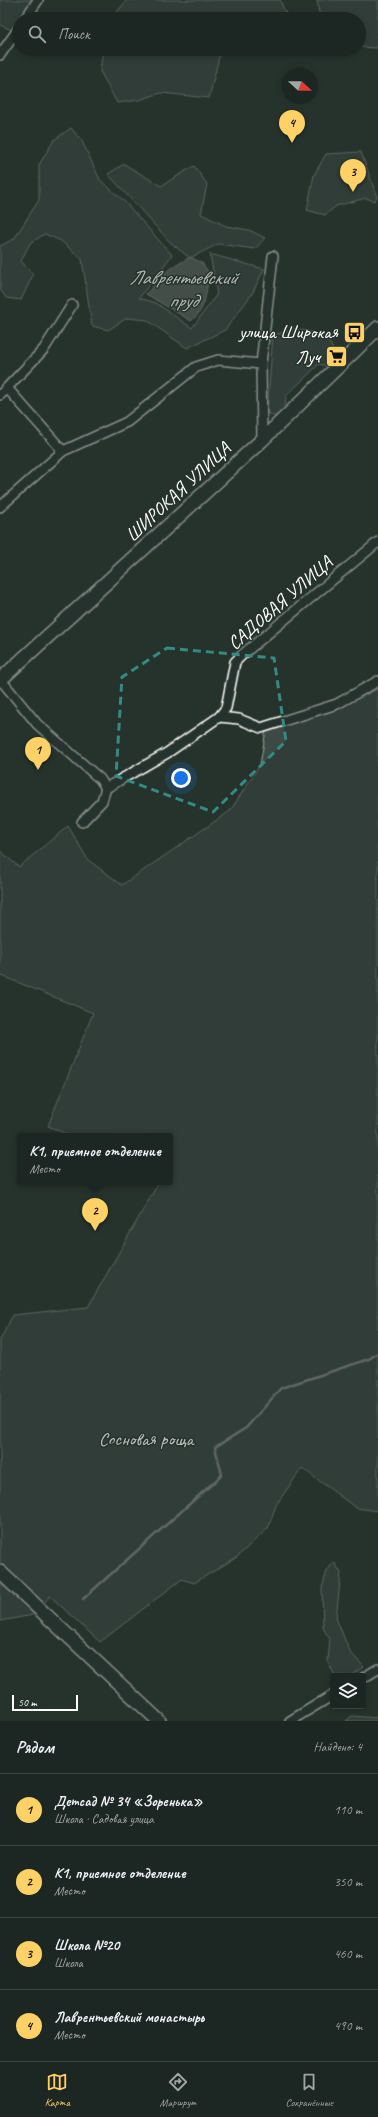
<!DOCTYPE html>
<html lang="ru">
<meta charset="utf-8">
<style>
body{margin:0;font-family:Caveat,sans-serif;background:#29322f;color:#f1f3f6}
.controls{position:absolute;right:12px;bottom:12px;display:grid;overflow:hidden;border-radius:4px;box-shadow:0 2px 6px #0003}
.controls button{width:36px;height:36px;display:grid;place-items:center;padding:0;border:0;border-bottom:1px solid #3a4340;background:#1c2622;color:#f1f3f6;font:20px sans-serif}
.compass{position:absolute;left:282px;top:68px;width:36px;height:36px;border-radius:50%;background:#1c2622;box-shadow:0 2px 6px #0003;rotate:111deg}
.scale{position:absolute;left:12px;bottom:10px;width:66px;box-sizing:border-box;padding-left:4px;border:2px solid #fff;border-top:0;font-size:11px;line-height:14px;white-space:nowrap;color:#fff;-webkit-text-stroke:3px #26332d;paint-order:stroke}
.you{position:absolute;left:181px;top:778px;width:14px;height:14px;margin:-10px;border:3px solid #fff;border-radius:50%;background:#1a73e8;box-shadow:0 0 0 6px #1a73e833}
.badge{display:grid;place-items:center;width:26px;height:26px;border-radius:50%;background:#ffd166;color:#111;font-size:13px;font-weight:700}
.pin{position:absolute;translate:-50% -33px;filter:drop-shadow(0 1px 2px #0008)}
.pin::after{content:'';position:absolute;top:21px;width:14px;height:12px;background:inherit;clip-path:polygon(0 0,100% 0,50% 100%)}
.popup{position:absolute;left:17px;top:1133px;width:156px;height:52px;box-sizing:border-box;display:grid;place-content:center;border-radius:4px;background:#1c2622;filter:drop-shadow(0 1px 3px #0005);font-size:13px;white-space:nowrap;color:#a0a5a5}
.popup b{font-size:15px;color:#f1f3f6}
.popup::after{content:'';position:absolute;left:50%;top:100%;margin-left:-8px;border:8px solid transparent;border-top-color:#1c2622}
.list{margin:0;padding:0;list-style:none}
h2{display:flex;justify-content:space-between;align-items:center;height:52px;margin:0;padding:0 16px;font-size:17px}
h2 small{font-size:13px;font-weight:400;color:#a0a5a5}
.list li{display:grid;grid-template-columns:26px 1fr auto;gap:12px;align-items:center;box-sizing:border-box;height:72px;padding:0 16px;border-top:1px solid #3a4340}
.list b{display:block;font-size:15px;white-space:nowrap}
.list p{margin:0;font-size:13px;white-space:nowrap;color:#a0a5a5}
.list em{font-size:13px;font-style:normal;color:#a0a5a5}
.icon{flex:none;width:22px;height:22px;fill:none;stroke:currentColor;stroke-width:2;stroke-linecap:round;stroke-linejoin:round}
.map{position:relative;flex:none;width:378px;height:1721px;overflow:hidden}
.search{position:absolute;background:#1c2622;box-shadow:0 2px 6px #0003;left:12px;right:12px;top:12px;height:44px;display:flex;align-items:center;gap:10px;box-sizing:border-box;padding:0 14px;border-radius:22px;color:#a0a5a5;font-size:15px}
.sheet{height:340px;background:#1c2622}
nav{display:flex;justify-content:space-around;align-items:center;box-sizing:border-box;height:56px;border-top:1px solid #3a4340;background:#1c2622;font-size:11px;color:#a0a5a5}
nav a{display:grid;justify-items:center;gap:2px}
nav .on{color:#ffd166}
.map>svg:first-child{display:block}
.green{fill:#3e4944;stroke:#9ea4a2}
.water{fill:#67706c;stroke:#a4a9a7}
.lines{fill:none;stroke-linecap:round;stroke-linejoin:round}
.stream{stroke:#a4a9a7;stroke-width:2.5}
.street-casing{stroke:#fff;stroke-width:12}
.secondary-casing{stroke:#fff;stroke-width:16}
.street{stroke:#26332d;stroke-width:9}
.secondary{stroke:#26332d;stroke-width:13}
.marked{fill:none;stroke:#338b84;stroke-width:3;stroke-dasharray:8 5;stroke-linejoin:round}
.labels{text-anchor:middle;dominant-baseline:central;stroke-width:3;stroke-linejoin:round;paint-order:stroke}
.poi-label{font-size:19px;fill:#fff;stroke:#26332d;text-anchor:end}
.street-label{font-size:19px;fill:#fff;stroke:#26332d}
.park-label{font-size:19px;fill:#bbbfbe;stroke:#26332d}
.water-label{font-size:20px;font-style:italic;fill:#b3b8b6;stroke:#26332d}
</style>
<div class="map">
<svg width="378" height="1721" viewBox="0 0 378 1721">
<rect width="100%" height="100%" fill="#26332d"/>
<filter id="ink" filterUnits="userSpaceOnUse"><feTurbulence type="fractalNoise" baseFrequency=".025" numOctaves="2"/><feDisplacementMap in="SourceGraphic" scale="8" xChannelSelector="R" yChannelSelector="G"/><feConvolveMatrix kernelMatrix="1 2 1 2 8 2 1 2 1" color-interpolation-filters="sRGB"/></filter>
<g filter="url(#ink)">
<g class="green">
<polygon points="0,0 33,0 12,30 0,25"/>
<polygon points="127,0 280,0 288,19 111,19"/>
<polygon points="317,0 378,0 378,48 359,47 359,19 320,19"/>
<polygon points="103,49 226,49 219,57 209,98 161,93 139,100 117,103 100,71"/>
<polygon points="71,128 82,141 100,180 124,201 172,255 139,298 156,303 192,328 217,294 210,254 264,269 252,294 225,330 187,348 147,320 127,318 108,330 92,326 82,259 61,241 45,234 30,243 21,261 33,275 21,300 6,298 0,289 0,246 14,239 39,200 39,165 54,140"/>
<polygon points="361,152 377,197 374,201 366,198 336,206 325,215 307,210 314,175 326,154"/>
<polygon points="124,164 161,186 194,166 207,184 201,214 226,226 249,230 265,238 255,249 218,244 190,258 171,243 108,174"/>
<path d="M 294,329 C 301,330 311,331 318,334 C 331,339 339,356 330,367 L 319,364 L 286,396 L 285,409 L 280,416 L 273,416 L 267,412 L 273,335 Z"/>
<polygon points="378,689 378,1511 356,1508 302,1468 276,1505 268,1528 237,1557 194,1583 182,1579 100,1642 50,1596 33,1615 0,1621 0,1340 13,1315 88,1307 159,1182 170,1182 170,1136 71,1136 48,1126 93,1013 0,975 0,851 19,867 68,826 88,860 122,885 230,811 260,765 266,730 340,706"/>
<polygon points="334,1562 341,1573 336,1618 350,1652 364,1667 349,1676 335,1676 328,1661 330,1639 323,1628 322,1588 327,1571"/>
<polygon points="378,1714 378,1721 346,1721 352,1716 376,1718"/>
</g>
<path class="water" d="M 190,257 L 202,263 L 209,273 C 206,291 207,309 191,321 L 146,294 L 167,271 Z"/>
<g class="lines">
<polyline class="stream" points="83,1599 222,1475 215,1447 246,1428 281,1388 369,1359 378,1353"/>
<defs>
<g id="street">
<polyline points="25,19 38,0"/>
<polyline points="0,55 19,28"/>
<polyline points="7,388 63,451"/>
<polyline points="0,395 44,349 72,305"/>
<polyline points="262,440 261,364 273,256"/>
<polyline points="0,507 63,451 127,422 196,367 218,360 261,364"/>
<polyline points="1,680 37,724 100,779 106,788"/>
<polyline points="219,717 239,719 261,728 337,704 378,681"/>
<polyline points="82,822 102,801 106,788 167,753 219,717 226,708 235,662 242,655 378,542"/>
<polyline points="363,1678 378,1669"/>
<polyline points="290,1721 333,1695"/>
</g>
<g id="secondary">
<polyline points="0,680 262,440 378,328"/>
<polyline points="0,1572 159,1721"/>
</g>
</defs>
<use href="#street" class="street-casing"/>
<use href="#secondary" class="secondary-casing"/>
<use href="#street" class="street"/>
<use href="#secondary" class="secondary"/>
</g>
</g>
<path d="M0 0H378V1721H0ZM 167,648 L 274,658 L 286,741 L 213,812 L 116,776 L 122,677 Z" fill="#26332d" fill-opacity=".55" fill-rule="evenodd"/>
<path class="marked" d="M 167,648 L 274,658 L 286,741 L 213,812 L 116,776 L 122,677 Z"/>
<defs>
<symbol id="bus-square" viewBox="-11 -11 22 22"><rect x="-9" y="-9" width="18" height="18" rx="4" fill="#ffd166" stroke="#26332d"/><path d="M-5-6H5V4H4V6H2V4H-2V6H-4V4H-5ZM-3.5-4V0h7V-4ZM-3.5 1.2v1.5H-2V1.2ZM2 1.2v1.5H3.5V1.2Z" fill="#111"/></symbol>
<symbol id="supermarket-square" viewBox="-11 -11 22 22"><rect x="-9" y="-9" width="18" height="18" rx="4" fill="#ffd166" stroke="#26332d"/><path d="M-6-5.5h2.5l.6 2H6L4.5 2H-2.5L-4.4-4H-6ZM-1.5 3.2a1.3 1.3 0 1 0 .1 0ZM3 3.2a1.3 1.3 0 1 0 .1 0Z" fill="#111"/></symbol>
</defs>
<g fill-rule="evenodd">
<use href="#bus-square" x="342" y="320" width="25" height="25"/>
<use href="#supermarket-square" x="324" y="344" width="25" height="25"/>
</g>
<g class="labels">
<g class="poi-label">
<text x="338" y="332">улица Широкая</text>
<text x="320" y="357">Луч</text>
</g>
<g class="street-label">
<text transform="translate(178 492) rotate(-43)">ШИРОКАЯ УЛИЦА</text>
<text transform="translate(280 603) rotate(-41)">САДОВАЯ УЛИЦА</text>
</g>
<g class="park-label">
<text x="146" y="1439">Сосновая роща</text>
</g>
<g class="water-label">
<text x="183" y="277">Лаврентьевский<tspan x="183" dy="23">пруд</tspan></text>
</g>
</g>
</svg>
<div class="controls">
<button><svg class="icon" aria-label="layers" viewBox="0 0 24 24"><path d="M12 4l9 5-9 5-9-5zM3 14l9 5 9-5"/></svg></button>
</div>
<svg class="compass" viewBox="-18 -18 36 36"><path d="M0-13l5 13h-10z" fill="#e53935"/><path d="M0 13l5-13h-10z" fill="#a0a5a5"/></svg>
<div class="scale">50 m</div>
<div class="you"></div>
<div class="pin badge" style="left:38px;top:770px">1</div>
<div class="pin badge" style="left:95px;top:1231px">2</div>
<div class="popup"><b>К1, приемное отделение</b>Место</div>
<div class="pin badge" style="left:353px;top:192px">3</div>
<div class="pin badge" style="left:292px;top:143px">4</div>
<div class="search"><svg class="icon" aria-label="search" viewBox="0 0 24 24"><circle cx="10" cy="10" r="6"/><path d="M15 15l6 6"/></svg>Поиск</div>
</div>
<section class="sheet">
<h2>Рядом<small>Найдено: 4</small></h2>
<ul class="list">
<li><span class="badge">1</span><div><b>Детсад № 34 «Зоренька»</b><p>Школа · Садовая улица</p></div><em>110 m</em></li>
<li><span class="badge">2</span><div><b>К1, приемное отделение</b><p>Место</p></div><em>350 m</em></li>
<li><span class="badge">3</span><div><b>Школа №20</b><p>Школа</p></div><em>460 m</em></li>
<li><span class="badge">4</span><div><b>Лаврентьевский монастырь</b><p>Место</p></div><em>490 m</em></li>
</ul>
</section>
<nav>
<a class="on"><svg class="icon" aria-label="map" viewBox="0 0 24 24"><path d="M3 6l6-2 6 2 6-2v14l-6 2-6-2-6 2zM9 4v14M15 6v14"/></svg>Карта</a>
<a><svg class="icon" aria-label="directions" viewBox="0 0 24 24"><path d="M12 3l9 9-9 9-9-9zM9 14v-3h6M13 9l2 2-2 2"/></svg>Маршрут</a>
<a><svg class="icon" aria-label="saved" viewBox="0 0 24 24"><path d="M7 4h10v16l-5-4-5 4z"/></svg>Сохранённые</a>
</nav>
